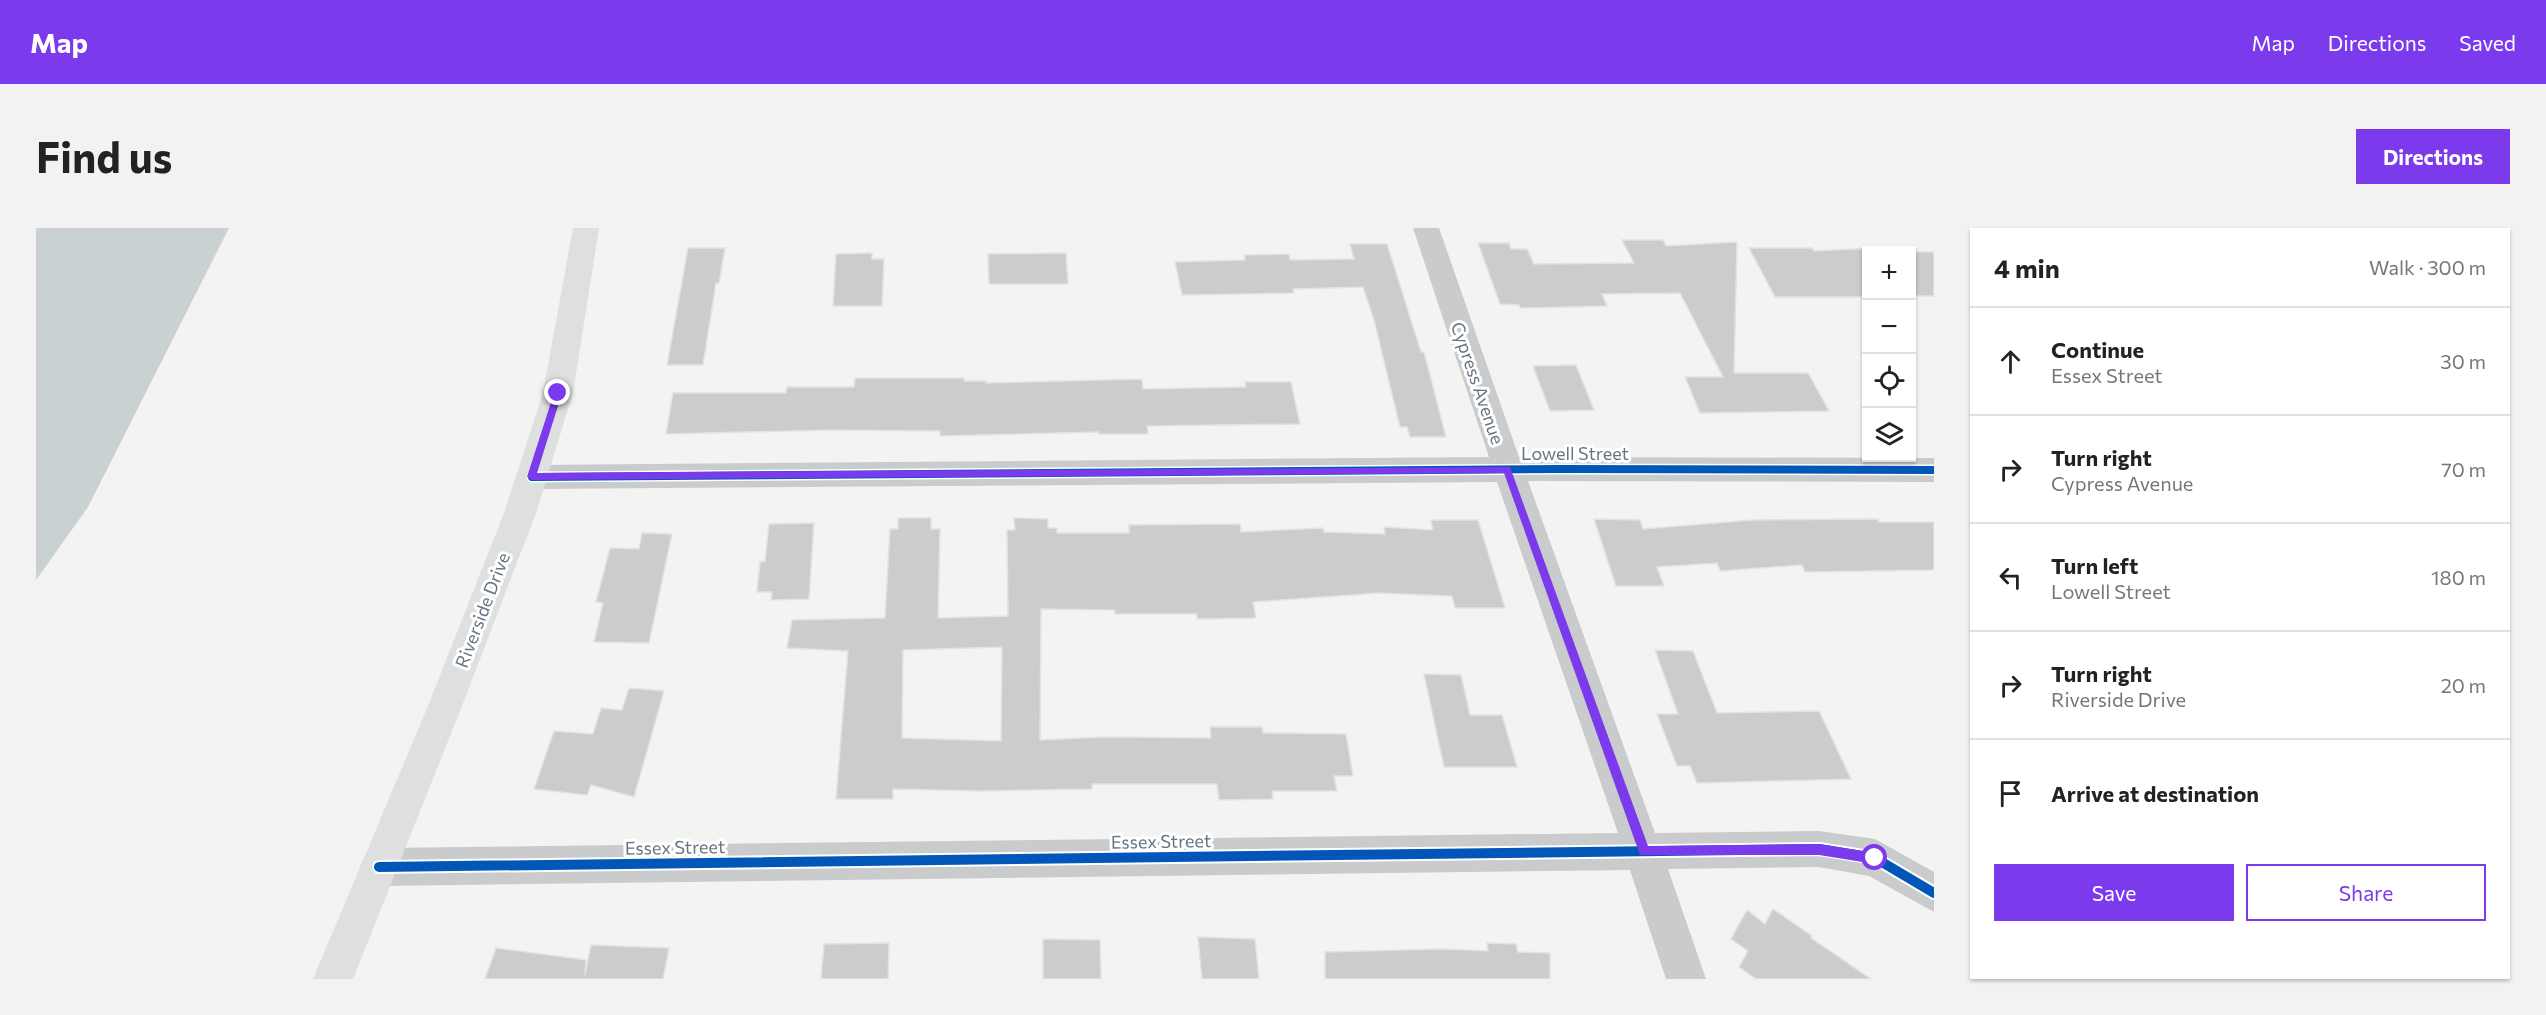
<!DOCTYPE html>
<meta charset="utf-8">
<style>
body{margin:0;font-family:Commissioner,sans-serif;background:#f2f2f2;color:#222}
.controls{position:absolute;right:18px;top:18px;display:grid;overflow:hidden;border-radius:0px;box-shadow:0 2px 4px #0004}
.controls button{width:54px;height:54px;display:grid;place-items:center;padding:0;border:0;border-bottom:2px solid #e0e0e0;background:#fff;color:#222;font:30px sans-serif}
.stop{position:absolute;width:18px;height:18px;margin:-14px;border:4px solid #7c3aed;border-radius:50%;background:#fff}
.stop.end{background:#7c3aed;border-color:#fff;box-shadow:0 2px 6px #0008}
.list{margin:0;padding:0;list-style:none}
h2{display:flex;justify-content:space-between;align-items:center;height:78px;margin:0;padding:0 24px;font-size:26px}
h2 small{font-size:20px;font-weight:400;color:#767676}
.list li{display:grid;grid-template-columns:39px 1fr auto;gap:18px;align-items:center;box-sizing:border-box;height:108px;padding:0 24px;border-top:2px solid #e0e0e0}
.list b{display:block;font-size:22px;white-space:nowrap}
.list p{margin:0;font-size:20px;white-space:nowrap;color:#767676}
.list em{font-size:20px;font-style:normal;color:#767676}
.actions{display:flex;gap:12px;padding:18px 24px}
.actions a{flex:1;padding:14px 0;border:2px solid #7c3aed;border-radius:0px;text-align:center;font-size:21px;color:#7c3aed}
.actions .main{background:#7c3aed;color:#fff}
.icon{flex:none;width:33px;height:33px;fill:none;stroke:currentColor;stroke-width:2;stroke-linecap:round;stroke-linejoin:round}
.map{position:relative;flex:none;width:1898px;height:751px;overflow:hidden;border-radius:0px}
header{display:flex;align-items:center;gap:36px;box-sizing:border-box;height:84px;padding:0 30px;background:#7c3aed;color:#fff}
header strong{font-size:28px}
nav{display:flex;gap:33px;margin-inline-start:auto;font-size:21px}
.intro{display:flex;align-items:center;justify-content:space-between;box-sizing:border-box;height:144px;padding:0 36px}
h1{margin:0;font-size:42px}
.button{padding:15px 27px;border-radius:0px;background:#7c3aed;color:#fff;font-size:21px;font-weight:700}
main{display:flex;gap:36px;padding:0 36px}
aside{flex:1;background:#fff;border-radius:0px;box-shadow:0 2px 4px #0004}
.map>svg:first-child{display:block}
.water{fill:#c9d1d3}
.building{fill:#cbcccc;stroke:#e2e2e2;stroke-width:1.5;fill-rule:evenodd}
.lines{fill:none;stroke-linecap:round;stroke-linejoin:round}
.minor{fill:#c9cbcc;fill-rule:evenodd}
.secondary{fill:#dedfdf;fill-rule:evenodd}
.cycleway-far1-casing{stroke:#fff;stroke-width:11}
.cycleway-casing{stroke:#fff;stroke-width:14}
.cycleway-far1{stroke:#0057b8;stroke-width:8}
.cycleway{stroke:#0057b8;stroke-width:10}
.route{fill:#7c3aed}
.labels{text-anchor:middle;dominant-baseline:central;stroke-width:6;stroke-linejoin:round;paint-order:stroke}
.street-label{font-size:18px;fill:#667580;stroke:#fff}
</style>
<header>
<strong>Map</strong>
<nav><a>Map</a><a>Directions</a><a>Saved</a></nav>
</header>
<div class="intro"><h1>Find us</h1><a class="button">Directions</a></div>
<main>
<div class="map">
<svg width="1898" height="751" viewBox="0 0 1898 751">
<rect width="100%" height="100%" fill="#f3f3f2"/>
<polygon class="water" points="0,0 193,0 52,279 0,352"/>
<g class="building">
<polygon points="1586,12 1627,12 1630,18 1701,14 1698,145 1772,145 1793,183 1664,185 1649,149 1687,149 1644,65 1566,66 1571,78 1484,80 1483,77 1464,76 1442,15 1473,15 1475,21 1491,21 1498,36 1598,35"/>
<polygon points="1314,16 1351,16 1385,124 1388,124 1410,209 1374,209 1371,199 1364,199 1338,92 1327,59 1257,61 1258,65 1146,67 1139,34 1209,32 1208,27 1253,26 1254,32 1318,31"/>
<polygon points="652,20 689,20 683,55 680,55 667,137 631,137"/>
<polygon points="1713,20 1776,20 1778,23 1839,20 1840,22 1830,22 1830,69 1739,69"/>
<rect x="1875" y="24" width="23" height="44"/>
<polygon points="836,25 836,31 848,31 846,78 797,78 800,26"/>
<polygon points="1030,25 1032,56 953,56 952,26"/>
<polygon points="1540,137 1558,182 1514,183 1497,138"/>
<polygon points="819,150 928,150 928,153 950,153 950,155 1106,151 1107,161 1210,159 1209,154 1255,154 1264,196 1111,198 1112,206 1063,206 1063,204 904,208 904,203 795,202 630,206 637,165 750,165 751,159 818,159"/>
<path d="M 862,290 L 895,290 L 895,301 L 904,301 L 902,390 L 972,388 L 971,302 L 979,302 L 978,290 L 1012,291 L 1012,300 L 1021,300 L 1021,305 L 1093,305 L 1093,297 L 1204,296 L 1205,304 L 1287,300 L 1288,304 L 1349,306 L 1348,299 L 1397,302 L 1395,292 L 1442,292 L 1469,380 L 1419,380 L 1416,368 L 1343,365 L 1217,374 L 1220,390 L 1161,391 L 1161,386 L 1079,386 L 1079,382 L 1005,381 L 1004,512 L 1069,509 L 1175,510 L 1174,499 L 1226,499 L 1227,505 L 1310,506 L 1317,548 L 1298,548 L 1301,563 L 1236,563 L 1237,571 L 1183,572 L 1181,556 L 1056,556 L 1056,561 L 944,563 L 857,561 L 857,571 L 800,571 L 812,423 L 751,420 L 756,392 L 849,390 L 854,301 L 862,301 ZM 966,419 L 965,513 L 866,510 L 867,422 Z"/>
<polygon points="1558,291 1604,292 1607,301 1717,292 1842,291 1843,294 1898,294 1898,342 1769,344 1766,337 1684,343 1681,335 1621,339 1628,358 1580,358"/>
<polygon points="778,295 773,371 735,372 736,364 721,364 724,334 729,333 733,296"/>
<polygon points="606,305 636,306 613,415 558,414 567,375 560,374 574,320 603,321"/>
<polygon points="1619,422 1657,423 1681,485 1783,483 1815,551 1661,555 1654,538 1641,538 1621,486 1642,486"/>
<polygon points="1388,446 1425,447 1434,487 1466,487 1481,539 1408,539"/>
<polygon points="593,460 628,463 598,569 555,557 551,567 498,561 518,503 557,506 565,480 586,482"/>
<polygon points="1737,681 1776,708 1775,710 1835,751 1720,751 1703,739 1712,723 1695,711 1711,682 1729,696"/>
<polygon points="1162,709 1219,711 1223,751 1166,751"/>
<polygon points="1007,711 1064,712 1065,751 1007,751"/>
<polygon points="853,715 852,751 785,751 788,716"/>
<polygon points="1451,715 1480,716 1482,724 1514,725 1514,751 1289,751 1289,724 1406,721 1452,723"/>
<polygon points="555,717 633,720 627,751 449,751 460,720 550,732 549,747"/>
</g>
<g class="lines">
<polygon class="minor" points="1377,0 1403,0 1483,229 1898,230 1898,254 1492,253 1619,605 1783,603 1839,611 1898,644 1898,684 1833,648 1783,639 1632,641 1670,751 1630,751 1594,642 343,658 330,652 324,639 330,626 343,620 1582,605 1461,254 496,261 485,258 481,249 485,240 496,237 1453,229"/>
<polygon class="secondary" points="537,0 563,0 537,165 500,285 426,478 317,751 277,751 392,478 468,285 507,165"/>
<defs>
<polyline id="cycleway-far1" points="496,249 1523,241 1898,242"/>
<polyline id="cycleway" points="343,639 1783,621 1839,630 1898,665"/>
</defs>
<use href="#cycleway-far1" class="cycleway-far1-casing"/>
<use href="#cycleway" class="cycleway-casing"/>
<use href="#cycleway-far1" class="cycleway-far1"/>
<use href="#cycleway" class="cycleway"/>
</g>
<polygon class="route" points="522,161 526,165 501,245 1474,239 1612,618 1783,616 1839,625 1844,630 1839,636 1783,627 1604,627 1468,245 496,252 491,249 518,165"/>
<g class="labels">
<g class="street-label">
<text transform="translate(1442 155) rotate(71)">Cypress Avenue</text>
<text x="1539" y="225">Lowell Street</text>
<text transform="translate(446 382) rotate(-69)">Riverside Drive</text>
<text transform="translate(1125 613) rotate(-1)">Essex Street</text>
<text transform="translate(639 619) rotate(-1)">Essex Street</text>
</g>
</g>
</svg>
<div class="controls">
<button>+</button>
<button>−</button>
<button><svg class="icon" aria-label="locate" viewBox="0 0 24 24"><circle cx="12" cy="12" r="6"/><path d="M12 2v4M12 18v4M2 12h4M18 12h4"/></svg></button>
<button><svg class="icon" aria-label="layers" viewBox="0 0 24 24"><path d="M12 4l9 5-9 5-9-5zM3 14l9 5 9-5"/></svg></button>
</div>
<div class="stop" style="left:1839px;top:630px"></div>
<div class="stop end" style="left:522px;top:165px"></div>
</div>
<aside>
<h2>4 min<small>Walk · 300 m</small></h2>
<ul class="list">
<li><svg class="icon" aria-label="ahead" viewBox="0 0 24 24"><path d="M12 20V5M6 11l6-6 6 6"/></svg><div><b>Continue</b><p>Essex Street</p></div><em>30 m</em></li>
<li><svg class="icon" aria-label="right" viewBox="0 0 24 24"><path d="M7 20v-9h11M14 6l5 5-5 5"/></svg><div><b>Turn right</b><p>Cypress Avenue</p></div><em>70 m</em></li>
<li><svg class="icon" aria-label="left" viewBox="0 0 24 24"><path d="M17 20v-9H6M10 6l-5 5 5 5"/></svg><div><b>Turn left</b><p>Lowell Street</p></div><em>180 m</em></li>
<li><svg class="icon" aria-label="right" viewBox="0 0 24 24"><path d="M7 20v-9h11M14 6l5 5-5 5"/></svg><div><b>Turn right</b><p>Riverside Drive</p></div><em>20 m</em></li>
<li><svg class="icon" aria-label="arrive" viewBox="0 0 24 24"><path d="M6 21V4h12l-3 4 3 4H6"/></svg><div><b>Arrive at destination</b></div></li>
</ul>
<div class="actions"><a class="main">Save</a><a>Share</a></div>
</aside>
</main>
